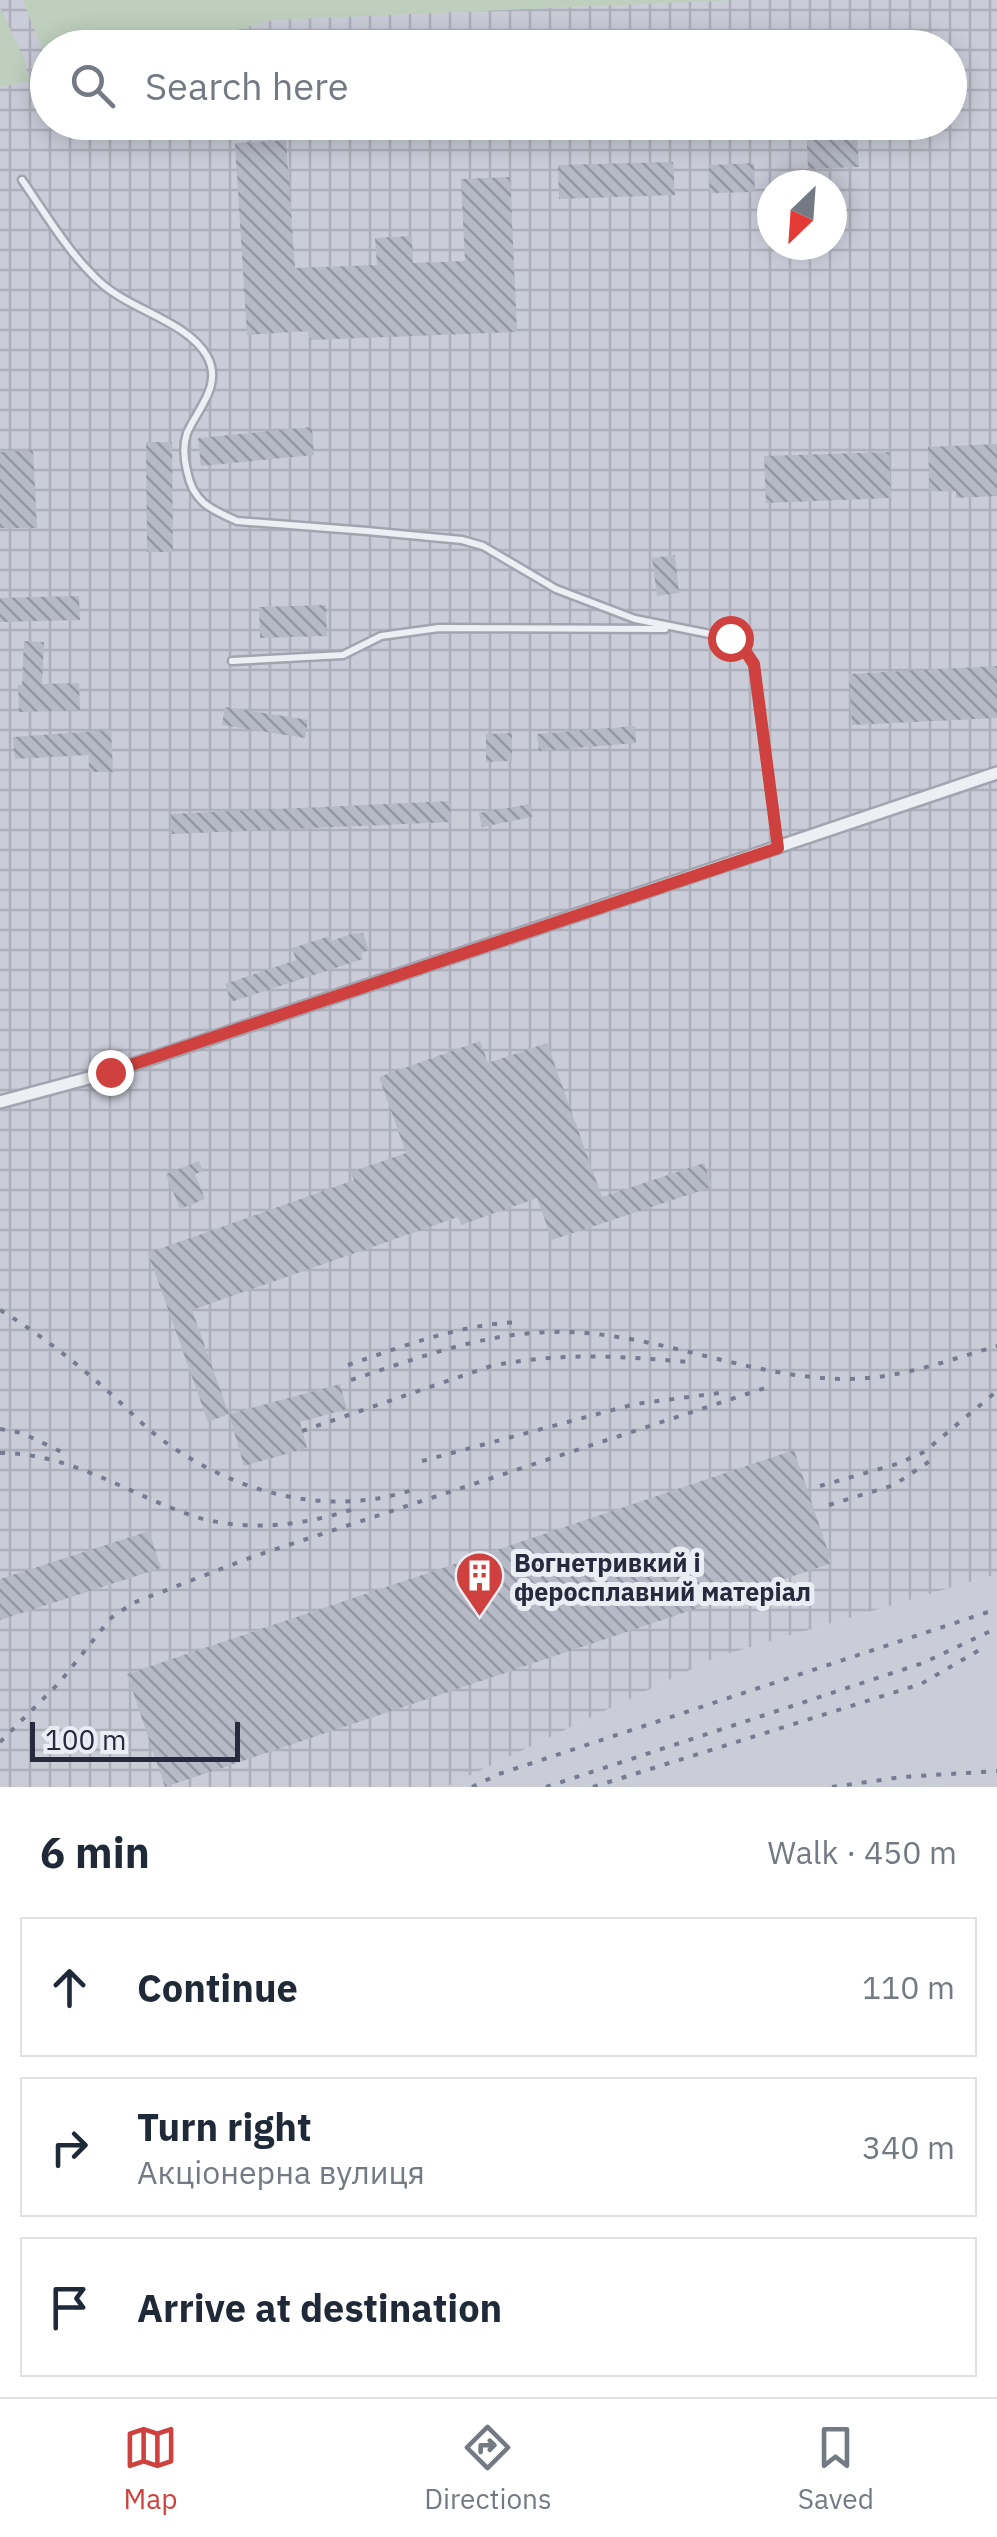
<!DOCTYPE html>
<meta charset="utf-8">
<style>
body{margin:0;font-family:"IBM Plex Sans",sans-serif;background:#f2f2f3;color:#1f2937}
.compass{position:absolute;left:757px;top:170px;width:90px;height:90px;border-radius:50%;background:#fff;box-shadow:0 5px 25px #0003;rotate:205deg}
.scale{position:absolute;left:30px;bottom:25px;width:210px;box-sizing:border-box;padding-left:10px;border:5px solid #262a3c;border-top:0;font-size:28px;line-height:35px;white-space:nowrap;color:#262a3c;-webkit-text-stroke:8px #ebedf4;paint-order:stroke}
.stop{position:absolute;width:30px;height:30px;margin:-22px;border:8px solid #ce413e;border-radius:50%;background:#fff}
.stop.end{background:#ce413e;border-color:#fff;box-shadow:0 2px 10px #0008}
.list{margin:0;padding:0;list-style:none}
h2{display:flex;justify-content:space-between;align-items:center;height:130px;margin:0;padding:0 40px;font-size:42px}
h2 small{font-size:32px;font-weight:400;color:#747a83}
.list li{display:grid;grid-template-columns:65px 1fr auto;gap:30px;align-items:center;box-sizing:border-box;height:140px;margin:0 20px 20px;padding:0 20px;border:2px solid #e0e1e3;border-radius:0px}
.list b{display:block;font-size:38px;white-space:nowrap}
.list p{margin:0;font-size:32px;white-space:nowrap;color:#747a83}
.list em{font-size:32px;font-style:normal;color:#747a83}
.icon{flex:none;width:55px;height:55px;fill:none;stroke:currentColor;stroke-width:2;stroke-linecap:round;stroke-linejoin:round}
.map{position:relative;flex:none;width:997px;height:1787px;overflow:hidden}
.search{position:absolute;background:#fff;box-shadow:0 5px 25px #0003;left:30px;right:30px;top:30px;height:110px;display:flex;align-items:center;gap:25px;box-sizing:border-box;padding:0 35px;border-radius:55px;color:#747a83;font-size:38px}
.sheet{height:610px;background:#fff}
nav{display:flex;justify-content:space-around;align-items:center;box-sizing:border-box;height:140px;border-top:2px solid #e0e1e3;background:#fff;font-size:28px;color:#747a83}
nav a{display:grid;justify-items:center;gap:5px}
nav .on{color:#ce413e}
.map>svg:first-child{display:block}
.built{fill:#cacdd8}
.industrial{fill:url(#industrial-grid);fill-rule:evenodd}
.grass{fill:#bed0bd}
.building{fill:url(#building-back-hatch)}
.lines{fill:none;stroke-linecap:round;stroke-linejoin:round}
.service-casing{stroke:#a2a4b0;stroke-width:11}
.minor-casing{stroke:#a2a4b0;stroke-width:16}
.service{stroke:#eeeff5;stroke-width:6}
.minor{stroke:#eeeff5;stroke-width:11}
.rail{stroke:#757b90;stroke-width:4;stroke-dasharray:5 10;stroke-linecap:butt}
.route{stroke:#ce413e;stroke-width:12}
.labels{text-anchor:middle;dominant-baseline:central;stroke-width:10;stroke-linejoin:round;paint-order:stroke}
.poi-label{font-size:25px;font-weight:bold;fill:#262a3c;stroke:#ebedf4;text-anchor:start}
</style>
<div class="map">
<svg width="997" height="1787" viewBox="0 0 997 1787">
<defs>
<pattern id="industrial-grid" width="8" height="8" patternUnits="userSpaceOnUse" patternTransform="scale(2.5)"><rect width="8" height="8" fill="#cacdd8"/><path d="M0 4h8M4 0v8" fill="none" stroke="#adb0ba"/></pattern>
<pattern id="building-back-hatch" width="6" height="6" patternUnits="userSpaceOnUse" patternTransform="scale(2.5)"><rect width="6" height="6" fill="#b6b9c6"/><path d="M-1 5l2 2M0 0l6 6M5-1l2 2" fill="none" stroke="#9497a2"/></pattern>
</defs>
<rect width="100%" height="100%" fill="#dcdee6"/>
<polygon class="built" points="997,1574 997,1787 446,1787 717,1657"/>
<path class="industrial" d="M 0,0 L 997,0 L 997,1574 L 717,1657 L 446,1787 L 0,1787 ZM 48,48 L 950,48 L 950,122 L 48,122 ZM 772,185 L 832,185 L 832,245 L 772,245 Z"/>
<g class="grass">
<polygon points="23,0 736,0 273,20 174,47 48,48 47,62"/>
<polygon points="0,7 25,61 29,81 0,87"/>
</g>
<g class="building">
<polygon points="806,122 856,122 859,167 808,169"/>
<polygon points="286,140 295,268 377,265 375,238 412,236 413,263 465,261 461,179 510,177 517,332 310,340 309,331 247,335 235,143"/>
<polygon points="673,162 675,195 559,199 558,165"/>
<polygon points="754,163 755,192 710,193 709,165"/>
<polygon points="312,427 314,455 201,466 198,438"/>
<polygon points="146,442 172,442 173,552 147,552"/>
<polygon points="997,444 997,496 956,498 956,491 930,491 928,447"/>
<polygon points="33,450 37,528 0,528 0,452"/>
<polygon points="889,452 891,498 766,503 764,456"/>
<polygon points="675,555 679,593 657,596 652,558"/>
<polygon points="79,596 80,620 0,622 0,598"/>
<polygon points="326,605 327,636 260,638 259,607"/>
<polygon points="24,641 44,642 42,684 79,683 80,710 19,712 18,685 22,685"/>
<polygon points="997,666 997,718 852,725 849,674"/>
<polygon points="225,707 308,720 305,738 222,725"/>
<polygon points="635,726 636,743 539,751 537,734"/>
<polygon points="111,730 113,772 89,772 89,755 15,759 13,737"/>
<polygon points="512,733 512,761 486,762 486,734"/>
<polygon points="450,801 451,822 172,834 171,814"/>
<polygon points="530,804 532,817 482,827 479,813"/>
<polygon points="354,933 363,933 369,950 361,953 363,959 231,1002 225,984 296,960 292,948 330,936 331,941"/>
<polygon points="480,1041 488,1063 547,1043 602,1197 704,1163 712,1187 552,1240 537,1198 461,1225 458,1217 192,1310 229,1414 208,1422 148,1253 354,1180 351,1172 406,1153 379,1077"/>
<polygon points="199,1161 203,1171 195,1174 205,1199 180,1209 166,1174"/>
<polygon points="340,1384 347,1409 300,1422 307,1448 244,1466 229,1414"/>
<polygon points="794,1450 832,1563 165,1787 127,1674"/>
<polygon points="149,1531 161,1568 0,1620 0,1579"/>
</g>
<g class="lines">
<defs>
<g id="service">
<path d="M 22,180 C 47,216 69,254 101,283 C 131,310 188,322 207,356 C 223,385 198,408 187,433 C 183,445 184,459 187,471 C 193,502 210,509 237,521 L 367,531 L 462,540 L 483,546 L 556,589 L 635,619 L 730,638 L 741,645 L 753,664 L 778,846"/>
<polyline points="232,661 343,655 381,636 439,628 665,629"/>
</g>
<polyline id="minor" points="0,1102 111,1072 997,773"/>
</defs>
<use href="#service" class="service-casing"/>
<use href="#minor" class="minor-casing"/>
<use href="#service" class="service"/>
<use href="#minor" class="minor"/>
<g class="rail">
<path d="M 0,1310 C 40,1334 75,1362 110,1393 C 129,1410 147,1430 168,1444 C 239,1494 330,1518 415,1489"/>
<path d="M 348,1365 C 404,1346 460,1324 520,1322"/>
<path d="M 351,1380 C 415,1359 480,1334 549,1332 C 649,1329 743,1377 842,1379 C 896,1380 946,1361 997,1346"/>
<polyline points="0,1429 22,1433 68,1455"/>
<path d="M 302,1431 L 491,1366 C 561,1352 618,1356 688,1362"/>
<path d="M 0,1453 C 64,1453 116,1486 174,1509 C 233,1534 295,1528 354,1509"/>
<polyline points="422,1461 635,1404 719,1393"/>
<polyline points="820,1486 897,1464 924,1452 997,1391"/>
<polyline points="829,1505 894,1485 936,1457"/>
<polyline points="0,1742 59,1683 111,1618 133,1603 252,1557 771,1386"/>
<polyline points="472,1787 499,1774 997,1609"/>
<polyline points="546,1787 923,1663 997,1628"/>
<polyline points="593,1787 921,1684 981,1649"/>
<polyline points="832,1787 902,1777 997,1771"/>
</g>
</g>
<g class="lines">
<polyline class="route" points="110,1072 778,848 754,664 741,645 730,638"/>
</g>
<defs>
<symbol id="building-pin" viewBox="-11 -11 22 30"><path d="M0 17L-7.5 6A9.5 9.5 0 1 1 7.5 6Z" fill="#ce413e" stroke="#ebedf4"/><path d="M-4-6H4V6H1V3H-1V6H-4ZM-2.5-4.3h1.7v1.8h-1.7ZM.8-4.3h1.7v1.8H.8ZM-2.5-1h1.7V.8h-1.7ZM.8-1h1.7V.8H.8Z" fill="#fff"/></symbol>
</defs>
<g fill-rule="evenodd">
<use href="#building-pin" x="452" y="1548" width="55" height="75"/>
</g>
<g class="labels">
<g class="poi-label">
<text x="514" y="1562">Вогнетривкий і<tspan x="514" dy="29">феросплавний матеріал</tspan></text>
</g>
</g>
</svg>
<svg class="compass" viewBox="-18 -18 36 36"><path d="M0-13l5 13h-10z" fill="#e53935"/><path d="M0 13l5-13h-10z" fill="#747a83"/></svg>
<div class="scale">100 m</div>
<div class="stop" style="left:730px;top:638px"></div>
<div class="stop end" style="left:110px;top:1072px"></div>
<div class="search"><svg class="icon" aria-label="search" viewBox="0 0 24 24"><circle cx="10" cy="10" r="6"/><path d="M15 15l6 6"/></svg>Search here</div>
</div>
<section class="sheet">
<h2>6 min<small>Walk · 450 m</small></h2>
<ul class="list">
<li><svg class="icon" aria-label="ahead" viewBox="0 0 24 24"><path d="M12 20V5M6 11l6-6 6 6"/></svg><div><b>Continue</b></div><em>110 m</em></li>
<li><svg class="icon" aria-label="right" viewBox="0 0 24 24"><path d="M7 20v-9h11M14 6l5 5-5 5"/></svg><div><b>Turn right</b><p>Акціонерна вулиця</p></div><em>340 m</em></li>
<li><svg class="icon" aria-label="arrive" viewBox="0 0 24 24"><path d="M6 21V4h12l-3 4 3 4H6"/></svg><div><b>Arrive at destination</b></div></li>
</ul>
</section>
<nav>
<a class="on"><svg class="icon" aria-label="map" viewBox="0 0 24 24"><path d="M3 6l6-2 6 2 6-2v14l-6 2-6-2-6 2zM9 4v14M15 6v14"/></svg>Map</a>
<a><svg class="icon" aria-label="directions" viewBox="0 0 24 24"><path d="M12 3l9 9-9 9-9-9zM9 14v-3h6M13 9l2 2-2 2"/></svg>Directions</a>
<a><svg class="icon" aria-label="saved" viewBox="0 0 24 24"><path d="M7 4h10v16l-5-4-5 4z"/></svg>Saved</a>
</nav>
